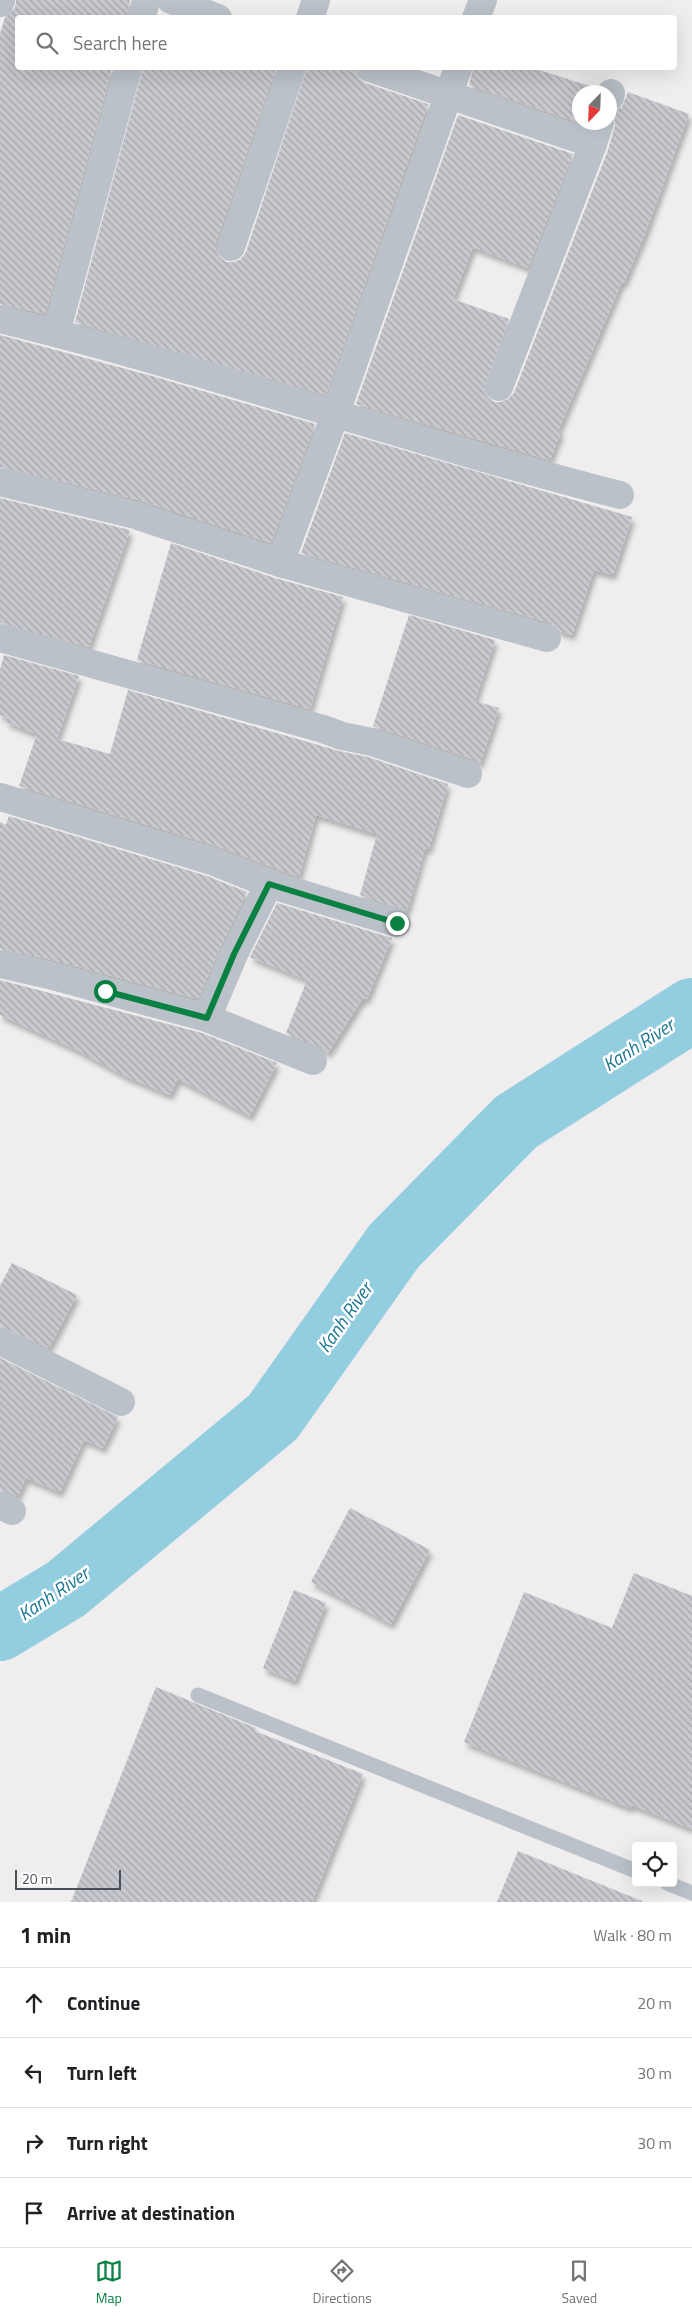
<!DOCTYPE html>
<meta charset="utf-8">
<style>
body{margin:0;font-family:"Titillium Web",sans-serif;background:#f2f2f2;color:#202124}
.controls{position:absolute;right:15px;bottom:15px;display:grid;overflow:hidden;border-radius:5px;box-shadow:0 5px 20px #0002}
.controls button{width:45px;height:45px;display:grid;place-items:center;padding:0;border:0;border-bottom:1px solid #e0e0e0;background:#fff;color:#202124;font:25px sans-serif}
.compass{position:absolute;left:572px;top:85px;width:45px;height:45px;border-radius:50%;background:#fff;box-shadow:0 5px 20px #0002;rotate:203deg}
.scale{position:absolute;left:15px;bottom:12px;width:106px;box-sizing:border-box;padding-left:5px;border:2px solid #484f58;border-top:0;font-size:14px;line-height:18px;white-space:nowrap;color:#484f58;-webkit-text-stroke:4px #fff;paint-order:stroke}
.stop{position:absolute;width:15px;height:15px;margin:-11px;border:4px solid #0b8043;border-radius:50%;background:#fff}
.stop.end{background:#0b8043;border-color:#fff;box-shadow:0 1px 5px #0008}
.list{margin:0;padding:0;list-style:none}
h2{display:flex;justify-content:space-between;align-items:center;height:65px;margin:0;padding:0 20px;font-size:21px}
h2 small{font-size:16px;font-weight:400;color:#757577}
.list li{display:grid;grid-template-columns:32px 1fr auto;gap:15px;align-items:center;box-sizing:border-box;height:70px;padding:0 20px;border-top:1px solid #e0e0e0}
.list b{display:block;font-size:19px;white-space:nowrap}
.list em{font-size:16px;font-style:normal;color:#757577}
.icon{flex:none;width:28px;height:28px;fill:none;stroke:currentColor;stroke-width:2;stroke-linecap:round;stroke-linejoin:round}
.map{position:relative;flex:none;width:692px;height:1902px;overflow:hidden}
.search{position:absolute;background:#fff;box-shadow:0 5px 20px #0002;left:15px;right:15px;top:15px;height:55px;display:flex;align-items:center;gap:12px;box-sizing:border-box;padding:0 18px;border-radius:5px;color:#757577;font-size:19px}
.sheet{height:345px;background:#fff}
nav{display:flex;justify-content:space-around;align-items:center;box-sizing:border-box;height:70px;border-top:1px solid #e0e0e0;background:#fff;font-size:14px;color:#757577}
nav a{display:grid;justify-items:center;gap:2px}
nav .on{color:#0b8043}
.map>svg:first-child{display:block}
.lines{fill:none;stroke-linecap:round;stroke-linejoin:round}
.river{stroke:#92cde0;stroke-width:64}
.building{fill:url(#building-back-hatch);filter:url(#shadow)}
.lane{stroke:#bac1c8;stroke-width:15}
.street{stroke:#bac1c8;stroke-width:28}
.route{stroke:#0b8043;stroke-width:6}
.labels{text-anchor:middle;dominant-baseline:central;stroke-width:5;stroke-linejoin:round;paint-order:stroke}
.water-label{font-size:19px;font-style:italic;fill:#1e7794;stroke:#fff}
</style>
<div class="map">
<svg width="692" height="1902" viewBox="0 0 692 1902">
<defs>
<pattern id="building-back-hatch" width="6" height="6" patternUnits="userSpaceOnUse" patternTransform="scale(1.25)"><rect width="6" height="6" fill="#c8c9cf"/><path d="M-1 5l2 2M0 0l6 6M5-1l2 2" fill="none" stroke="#a4a6ab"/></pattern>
<filter id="shadow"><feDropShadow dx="3" dy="5.5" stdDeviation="2.5" flood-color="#0004"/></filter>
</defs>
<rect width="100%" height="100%" fill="#efeded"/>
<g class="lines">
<polyline class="river" points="0,1629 66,1589 273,1417 394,1246 516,1122 692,1010"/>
</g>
<g class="building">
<polygon points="16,0 130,0 127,18 18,18 18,68 112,68 45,314 0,304 0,34 5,17 15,8"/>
<polygon points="143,68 276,68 216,242 216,250 219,257 226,262 234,262 241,259 246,252 307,68 355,68 358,78 365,83 428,104 326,395 75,322"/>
<polygon points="473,68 533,68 596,88 595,92 580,92 580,122 583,124 469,85"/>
<polygon points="628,92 689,114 645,234 624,283 622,282 558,431 561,432 550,460 356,404 458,115 573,154 528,268 473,247 453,299 509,319 484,389 487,397 494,402 501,402 508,399 514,393 608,150 615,126 615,118 612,112 622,107"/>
<polygon points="0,335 152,376 315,424 271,543 139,500 0,467"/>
<polygon points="345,433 632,517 613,575 594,570 572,635 560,631 551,623 301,553"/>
<polygon points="0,498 130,530 89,647 0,623"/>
<polygon points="171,543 275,578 343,597 310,709 137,660"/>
<polygon points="409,615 495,640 475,701 499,708 480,764 473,759 373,726"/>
<polygon points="4,655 79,676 57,739 110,754 128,690 339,751 368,757 448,784 429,849 425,848 407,911 360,895 377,834 316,815 299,877 217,846 19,786 37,734 6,722 8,718 0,715 0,670"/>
<polygon points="9,816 207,876 247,892 220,948 198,999 53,960 0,949 0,822 6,825"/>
<polygon points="277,903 392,938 367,999 363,998 328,1053 319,1047 286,1033 307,980 250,957"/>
<polygon points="0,980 202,1033 277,1063 250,1116 178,1079 170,1095 125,1076 77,1050 0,1015"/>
<polygon points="12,1263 77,1295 49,1348 0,1326 0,1286"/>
<polygon points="0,1358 118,1417 103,1448 84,1440 60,1492 26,1478 18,1496 0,1490"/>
<polygon points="350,1508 430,1550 391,1624 311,1582"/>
<polygon points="634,1573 692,1596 692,1829 632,1805 630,1808 464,1742 524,1592 612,1628"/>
<polygon points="294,1590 326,1603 295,1681 263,1668"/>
<polygon points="156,1687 256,1728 255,1731 363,1774 312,1902 71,1902"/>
<polygon points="518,1851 642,1901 642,1902 497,1902"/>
</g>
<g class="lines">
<g class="lane">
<polyline points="198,1695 636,1871"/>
<polyline points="667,1883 692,1893"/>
</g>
<g class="street">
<polyline points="171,0 218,18"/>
<polyline points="0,3 1,0"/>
<polyline points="142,18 146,0"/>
<polyline points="310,18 316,0"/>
<polyline points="476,18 483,0"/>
<polyline points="370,68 593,144 499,387"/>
<polyline points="610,97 611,93"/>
<polyline points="593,144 600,122"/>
<polyline points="231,247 292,68"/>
<path d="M 0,319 C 209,370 412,442 620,495"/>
<polyline points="56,333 128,68"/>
<polyline points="0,482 135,515 280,563 547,638"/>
<polyline points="280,563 335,415 458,68"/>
<polyline points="0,638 323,729 342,736 372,742 468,774"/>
<polyline points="0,797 212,861 269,884 397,923"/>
<polyline points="0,964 49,975 207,1018 234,954 269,884"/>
<polyline points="207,1018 313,1061"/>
<polyline points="0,1341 121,1402"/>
<polyline points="0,1505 12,1511"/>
</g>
</g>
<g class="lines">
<polyline class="route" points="105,991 207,1018 234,954 269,884 397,923"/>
</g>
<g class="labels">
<g class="water-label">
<text transform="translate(638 1044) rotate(-33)">Kanh River</text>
<text transform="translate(344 1317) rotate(-55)">Kanh River</text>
<text transform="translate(53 1593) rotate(-34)">Kanh River</text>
</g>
</g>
</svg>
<div class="controls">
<button><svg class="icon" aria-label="locate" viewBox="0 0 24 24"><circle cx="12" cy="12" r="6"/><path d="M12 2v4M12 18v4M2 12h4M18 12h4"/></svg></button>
</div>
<svg class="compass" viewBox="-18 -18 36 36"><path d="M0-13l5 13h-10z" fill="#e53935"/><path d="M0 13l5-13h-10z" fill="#757577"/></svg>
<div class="scale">20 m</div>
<div class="stop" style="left:105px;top:991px"></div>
<div class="stop end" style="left:397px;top:923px"></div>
<div class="search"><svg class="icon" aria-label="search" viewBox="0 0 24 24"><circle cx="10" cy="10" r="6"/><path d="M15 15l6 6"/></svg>Search here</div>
</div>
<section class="sheet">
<h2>1 min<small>Walk · 80 m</small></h2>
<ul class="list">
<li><svg class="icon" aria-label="ahead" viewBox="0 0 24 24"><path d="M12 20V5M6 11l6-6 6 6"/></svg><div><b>Continue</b></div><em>20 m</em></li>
<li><svg class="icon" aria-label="left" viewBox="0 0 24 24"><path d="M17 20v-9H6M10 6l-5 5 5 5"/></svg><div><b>Turn left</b></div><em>30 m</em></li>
<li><svg class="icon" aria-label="right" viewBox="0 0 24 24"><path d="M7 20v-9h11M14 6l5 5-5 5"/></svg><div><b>Turn right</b></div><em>30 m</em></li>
<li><svg class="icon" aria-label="arrive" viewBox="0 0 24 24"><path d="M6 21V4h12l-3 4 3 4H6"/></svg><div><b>Arrive at destination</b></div></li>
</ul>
</section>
<nav>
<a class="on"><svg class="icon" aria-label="map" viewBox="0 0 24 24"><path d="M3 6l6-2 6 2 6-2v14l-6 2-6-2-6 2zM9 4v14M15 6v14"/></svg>Map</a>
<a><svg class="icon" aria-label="directions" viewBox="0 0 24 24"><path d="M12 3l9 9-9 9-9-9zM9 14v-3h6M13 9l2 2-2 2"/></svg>Directions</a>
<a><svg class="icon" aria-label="saved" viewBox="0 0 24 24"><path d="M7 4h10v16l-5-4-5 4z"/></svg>Saved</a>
</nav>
